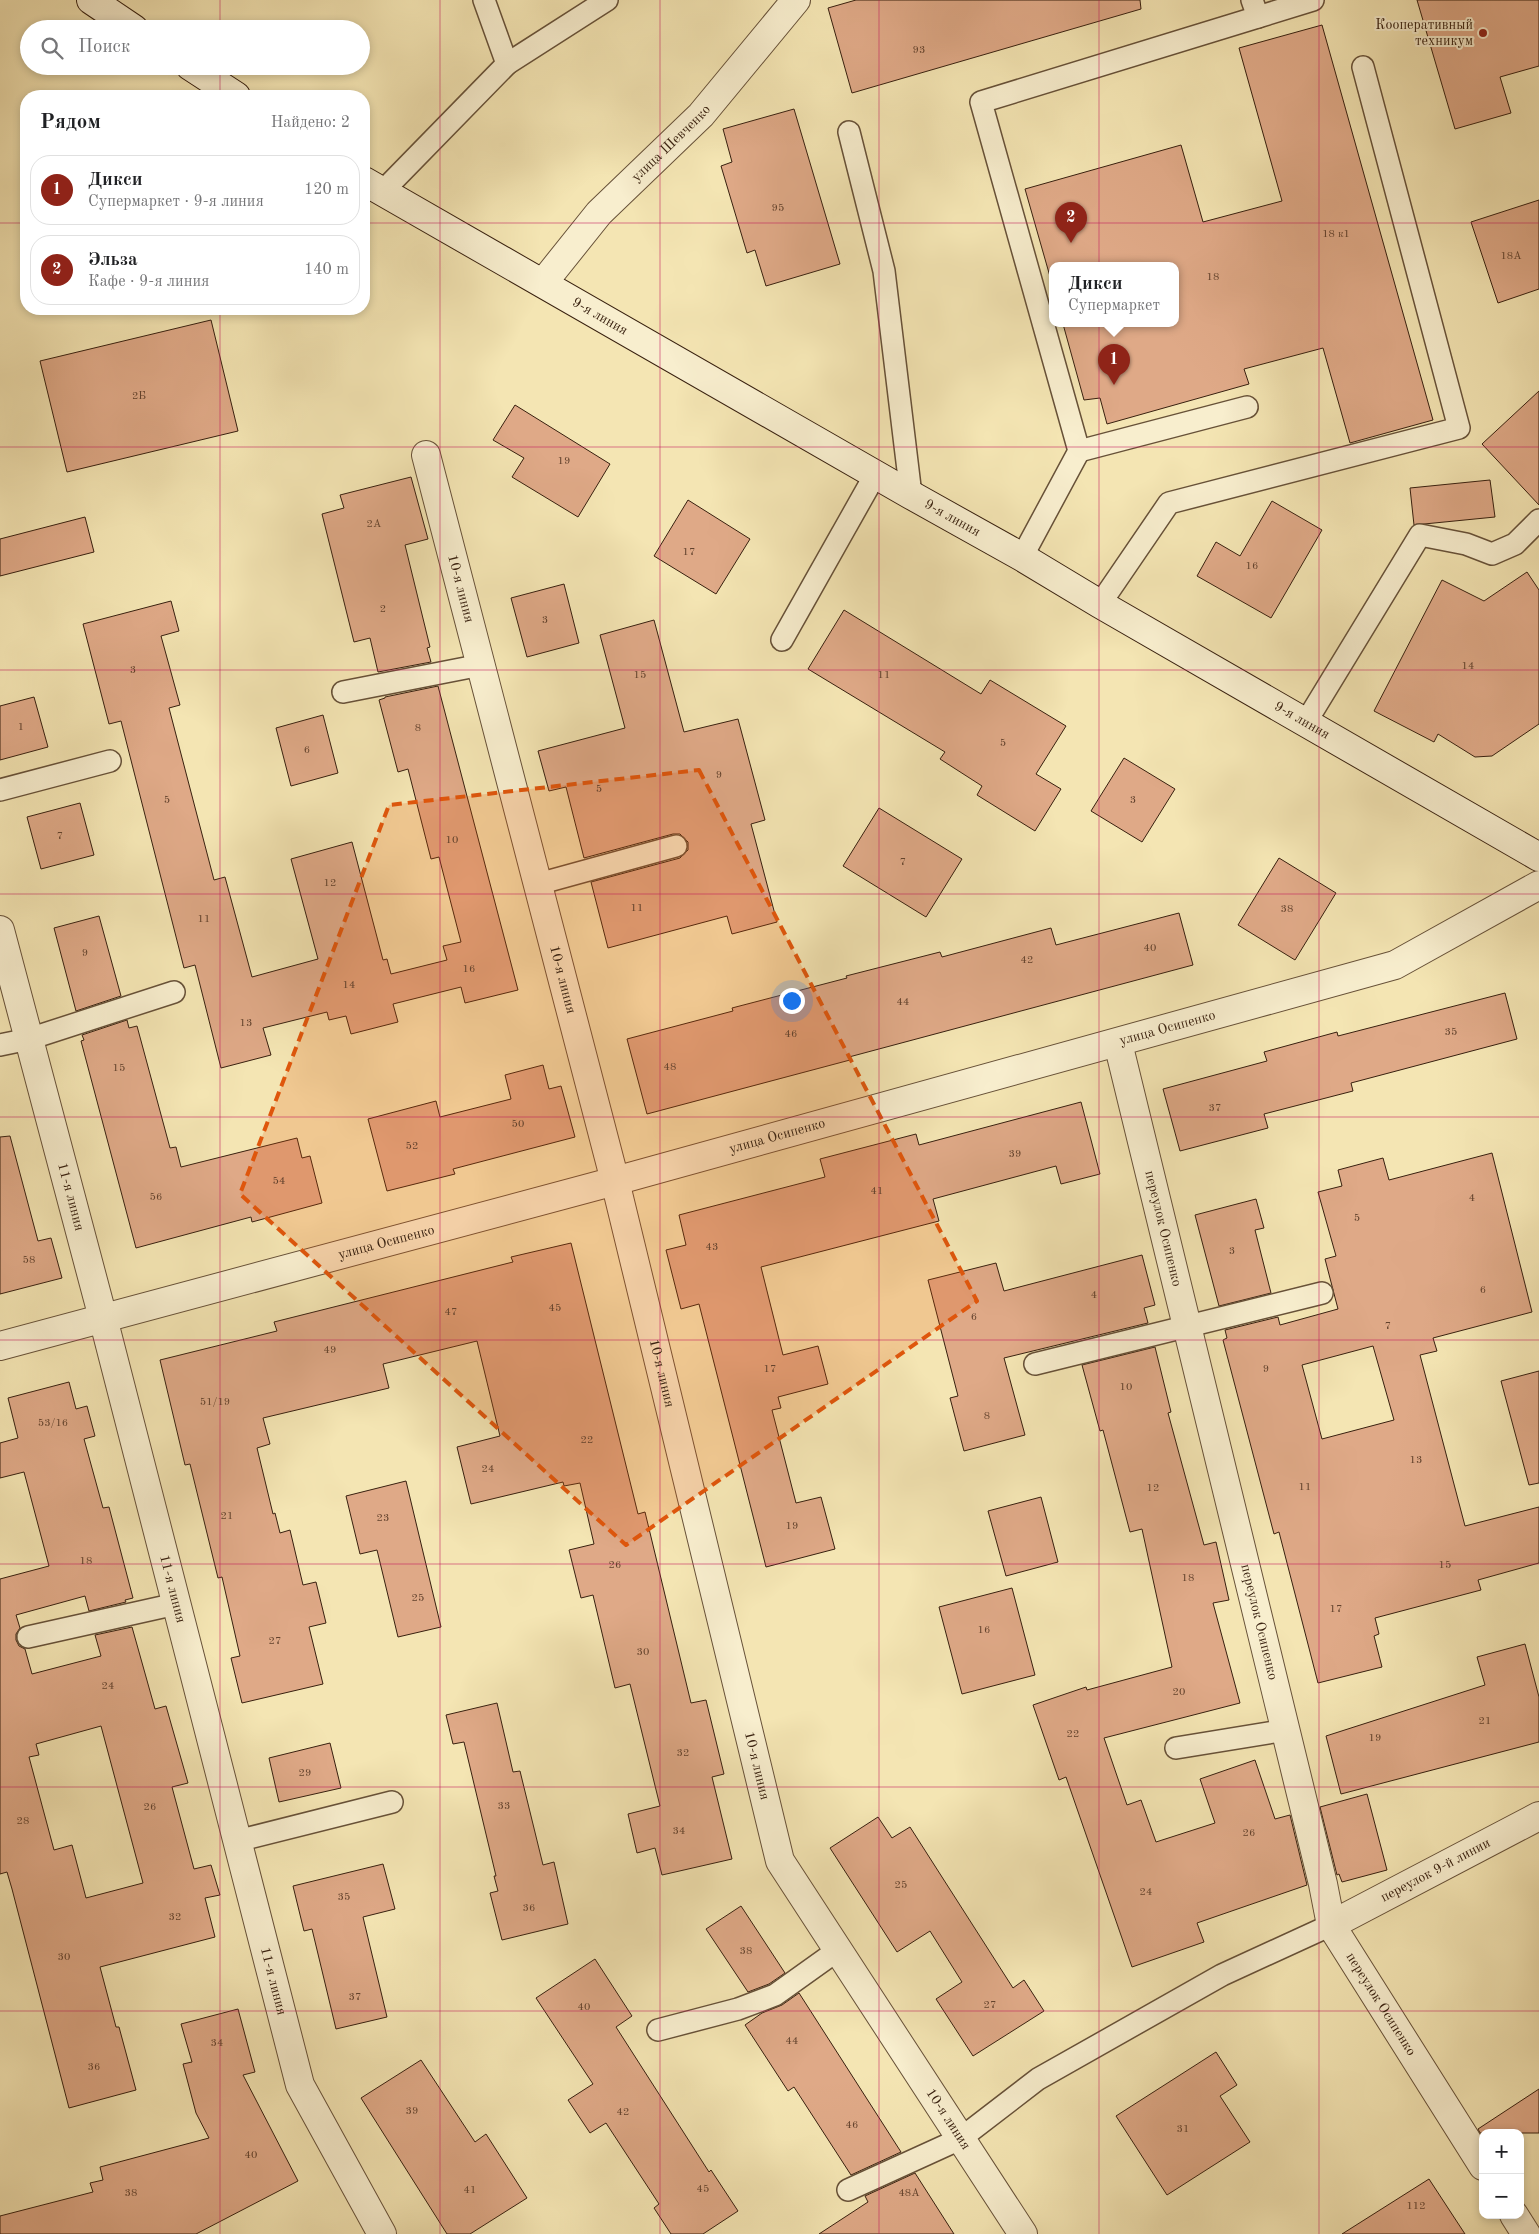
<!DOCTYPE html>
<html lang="ru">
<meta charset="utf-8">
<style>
body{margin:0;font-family:"Old Standard TT",serif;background:#f2f2f2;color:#202124}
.controls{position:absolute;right:15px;bottom:15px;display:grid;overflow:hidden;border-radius:10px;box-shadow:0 2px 8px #0003}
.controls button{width:45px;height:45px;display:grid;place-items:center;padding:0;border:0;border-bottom:1px solid #e0e0e0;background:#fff;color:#202124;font:25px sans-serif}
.you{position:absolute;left:791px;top:1000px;width:18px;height:18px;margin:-12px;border:4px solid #fff;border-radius:50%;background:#1a73e8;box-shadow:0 0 0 8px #1a73e833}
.badge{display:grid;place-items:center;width:32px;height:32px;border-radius:50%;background:#8f2418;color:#fff;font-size:16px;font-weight:700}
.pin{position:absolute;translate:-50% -41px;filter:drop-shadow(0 1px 2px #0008)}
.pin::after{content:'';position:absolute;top:26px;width:18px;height:15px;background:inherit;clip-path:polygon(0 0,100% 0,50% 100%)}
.popup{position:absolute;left:1049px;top:262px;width:130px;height:65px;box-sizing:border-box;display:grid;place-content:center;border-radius:10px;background:#fff;filter:drop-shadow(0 1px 4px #0005);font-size:16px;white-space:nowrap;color:#757577}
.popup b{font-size:19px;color:#202124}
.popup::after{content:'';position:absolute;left:50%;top:100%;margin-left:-10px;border:10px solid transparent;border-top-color:#fff}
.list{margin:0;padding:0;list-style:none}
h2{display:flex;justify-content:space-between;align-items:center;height:65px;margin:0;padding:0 20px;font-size:21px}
h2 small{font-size:16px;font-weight:400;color:#757577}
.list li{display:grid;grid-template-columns:32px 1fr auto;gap:15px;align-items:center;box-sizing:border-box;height:70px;margin:0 10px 10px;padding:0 10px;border:1px solid #e0e0e0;border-radius:20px}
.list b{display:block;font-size:19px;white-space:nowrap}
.list p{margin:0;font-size:16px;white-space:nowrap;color:#757577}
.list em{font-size:16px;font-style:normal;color:#757577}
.icon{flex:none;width:28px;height:28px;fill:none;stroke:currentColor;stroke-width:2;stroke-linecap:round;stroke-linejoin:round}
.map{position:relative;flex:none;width:1539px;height:2234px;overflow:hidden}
.search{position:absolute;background:#fff;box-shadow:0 2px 8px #0003;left:20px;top:20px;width:350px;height:55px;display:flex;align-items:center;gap:12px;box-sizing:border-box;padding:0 18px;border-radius:28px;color:#757577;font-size:19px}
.panel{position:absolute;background:#fff;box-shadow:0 2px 8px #0003;left:20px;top:90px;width:350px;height:225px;border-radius:20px}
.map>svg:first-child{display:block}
.building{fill:#dfa987;stroke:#38200f;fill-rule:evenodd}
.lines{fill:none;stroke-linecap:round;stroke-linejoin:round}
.lane-casing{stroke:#675138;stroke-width:24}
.street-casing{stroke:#675138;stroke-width:30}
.secondary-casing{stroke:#38200f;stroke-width:30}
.lane{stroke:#f8eece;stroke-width:21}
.street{stroke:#f8eece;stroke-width:28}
.secondary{stroke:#f8eece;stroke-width:28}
.marked{fill:#df560c;fill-opacity:0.2;stroke:#df560c;stroke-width:4;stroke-dasharray:10 6;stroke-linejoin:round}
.grid{fill:none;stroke:#c2185b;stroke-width:1;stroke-opacity:0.55}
.poi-dot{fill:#8f2418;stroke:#f8eece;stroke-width:2}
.labels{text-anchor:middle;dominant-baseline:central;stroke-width:4;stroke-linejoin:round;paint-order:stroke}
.number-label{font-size:11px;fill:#62422d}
.poi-label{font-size:14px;fill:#38200f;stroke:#f8eece;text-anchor:end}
.street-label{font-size:14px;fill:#38200f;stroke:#f8eece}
</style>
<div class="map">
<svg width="1539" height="2234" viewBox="0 0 1539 2234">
<rect width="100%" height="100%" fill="#f4e5b3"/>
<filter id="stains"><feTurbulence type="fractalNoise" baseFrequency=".004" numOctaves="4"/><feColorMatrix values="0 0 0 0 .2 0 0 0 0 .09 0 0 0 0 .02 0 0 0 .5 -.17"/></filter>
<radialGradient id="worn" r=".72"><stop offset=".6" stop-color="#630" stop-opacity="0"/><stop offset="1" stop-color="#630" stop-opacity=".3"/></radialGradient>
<g class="building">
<polygon points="856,0 1140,0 1141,9 852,93 828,8"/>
<polygon points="1417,0 1539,0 1539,66 1500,77 1511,113 1455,129"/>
<polygon points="1322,25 1433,420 1350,443 1323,348 1244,369 1249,384 1107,424 1100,398 1084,400 1063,324 1175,324 1175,266 1053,266 1053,287 1025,189 1181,145 1203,222 1282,201 1239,48"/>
<polygon points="794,109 840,264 766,286 755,250 747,253 721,166 732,162 723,129"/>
<polygon points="1539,200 1539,289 1498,303 1471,222"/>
<polygon points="211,320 238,431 67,472 40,361"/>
<polygon points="1539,391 1539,505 1482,444"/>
<polygon points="515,405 610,464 578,517 512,477 524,458 493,440"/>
<polygon points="411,477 428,539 405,545 430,647 427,648 431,662 378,672 370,638 354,642 322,514 344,508 340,495"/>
<polygon points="1490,480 1495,517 1414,525 1410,488"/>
<polygon points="688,500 750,539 716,594 654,556"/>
<polygon points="1272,501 1322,530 1271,618 1197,576 1216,542 1240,556"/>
<polygon points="85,517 94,552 0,576 0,539"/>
<polygon points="1527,572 1539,590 1539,724 1492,756 1475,757 1438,734 1434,742 1374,711 1442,580 1484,601"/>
<polygon points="564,584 579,643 527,657 511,598"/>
<polygon points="171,601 179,631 161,636 180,705 169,708 214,880 225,877 252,977 318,959 291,859 352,842 383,960 387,959 391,974 447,960 443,946 461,942 439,857 431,859 408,769 398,772 379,700 385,698 385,697 438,686 518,990 465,1003 461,987 393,1004 398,1022 351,1034 346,1016 329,1020 327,1012 263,1028 271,1055 221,1068 195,965 184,968 121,721 109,724 83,624"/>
<polygon points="844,610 981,694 990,680 1066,726 1036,774 1061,789 1035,831 977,795 982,786 940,759 945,752 808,669"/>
<polygon points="654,620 684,732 738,719 765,820 751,824 777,922 732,934 727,916 608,948 591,882 680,858 688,850 688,842 680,834 673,834 584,858 566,787 549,791 538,751 625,728 600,635"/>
<polygon points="34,697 48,747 0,760 0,706"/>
<polygon points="323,715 338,773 291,786 276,728"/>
<polygon points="1124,758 1175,789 1142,842 1091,811"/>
<polygon points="80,803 94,855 41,869 27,817"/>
<polygon points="879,808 962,859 926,917 843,866"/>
<polygon points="1279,858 1336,893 1295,960 1238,925"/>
<polygon points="1179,913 1193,965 849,1057 850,1060 647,1114 627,1039 733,1011 732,1008 847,978 846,976 940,952 942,957 1051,928 1056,945"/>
<polygon points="99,916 121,996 76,1011 54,928"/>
<polygon points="1505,993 1517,1039 1351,1083 1353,1091 1264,1114 1268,1128 1180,1151 1163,1089 1267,1061 1264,1052 1337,1032 1338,1036"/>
<polygon points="127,1020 129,1028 137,1026 170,1148 176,1147 181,1167 297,1138 302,1158 310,1156 322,1203 252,1222 251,1217 136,1248 81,1041 84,1040 82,1035"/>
<polygon points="543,1065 549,1089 561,1086 575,1137 453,1169 455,1174 387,1191 368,1119 436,1101 440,1117 511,1099 505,1075"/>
<polygon points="1081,1102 1100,1174 1061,1184 1056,1166 933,1199 939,1221 761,1267 783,1355 818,1346 828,1384 778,1397 781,1408 772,1410 796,1503 821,1497 835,1549 766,1567 699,1304 681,1309 666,1250 686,1245 679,1215 825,1177 820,1159 916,1134 919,1145"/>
<polygon points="10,1136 38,1241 51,1238 62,1278 0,1294 0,1137"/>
<path d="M 1492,1153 L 1532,1312 L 1433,1338 L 1437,1351 L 1420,1355 L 1465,1526 L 1539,1507 L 1539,1563 L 1478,1580 L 1481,1590 L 1375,1618 L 1379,1634 L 1374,1636 L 1382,1667 L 1318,1683 L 1279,1532 L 1274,1534 L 1223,1340 L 1227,1338 L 1225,1330 L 1278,1317 L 1280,1325 L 1338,1309 L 1325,1259 L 1336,1256 L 1318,1192 L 1342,1186 L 1338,1170 L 1383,1158 L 1389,1180 ZM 1373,1346 L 1394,1420 L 1322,1439 L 1302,1365 Z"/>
<polygon points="1256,1199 1264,1228 1255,1230 1271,1293 1219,1306 1195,1215"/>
<polygon points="571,1243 638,1514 645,1512 691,1703 706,1700 724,1774 712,1777 732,1859 662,1875 655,1848 637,1853 628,1814 660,1806 630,1684 615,1688 593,1595 581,1598 569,1550 594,1544 580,1483 564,1486 563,1482 471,1504 457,1447 500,1436 477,1341 383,1364 389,1388 263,1418 270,1444 257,1448 273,1514 275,1513 280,1533 290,1530 303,1585 316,1582 326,1623 309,1627 323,1684 242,1703 231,1658 240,1656 222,1577 218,1578 190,1464 185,1465 160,1360 277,1331 274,1322 513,1262 511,1257"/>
<polygon points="1142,1255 1155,1305 1144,1308 1148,1323 1004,1358 1025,1435 964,1451 950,1398 958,1396 928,1280 996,1263 1004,1291"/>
<polygon points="1155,1347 1171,1412 1168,1413 1204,1545 1216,1542 1229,1600 1213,1603 1240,1703 1104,1738 1127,1805 1141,1800 1156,1842 1215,1823 1200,1779 1255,1760 1275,1819 1290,1815 1307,1885 1197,1923 1204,1942 1132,1967 1066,1777 1059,1780 1033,1705 1086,1687 1087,1690 1172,1667 1142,1529 1130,1532 1103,1430 1100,1431 1082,1365"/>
<polygon points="1539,1371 1539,1483 1529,1485 1501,1381"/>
<path d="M 69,1382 L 76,1409 L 87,1406 L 95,1436 L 84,1439 L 103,1508 L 109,1507 L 133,1598 L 125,1600 L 126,1602 L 89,1611 L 85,1596 L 16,1615 L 20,1628 L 16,1634 L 16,1640 L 19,1646 L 25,1649 L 32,1674 L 101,1656 L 95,1635 L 132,1627 L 155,1709 L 166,1706 L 188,1783 L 172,1787 L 194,1869 L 211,1865 L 220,1895 L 205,1898 L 215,1937 L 100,1967 L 116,2027 L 119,2027 L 136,2090 L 69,2108 L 12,1889 L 7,1872 L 0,1874 L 0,1579 L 49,1566 L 24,1472 L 0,1478 L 0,1443 L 18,1438 L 8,1398 ZM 101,1726 L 143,1883 L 86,1898 L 72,1845 L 54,1850 L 29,1757 L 39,1755 L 36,1744 Z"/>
<polygon points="406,1481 441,1627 398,1637 377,1550 360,1554 346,1496"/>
<polygon points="1041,1497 1058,1562 1006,1576 988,1511"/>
<polygon points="1012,1588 1035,1675 962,1694 939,1607"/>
<polygon points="1525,1644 1539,1697 1539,1742 1341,1794 1326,1736 1485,1685 1477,1657"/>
<polygon points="497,1703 513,1772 520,1771 543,1865 554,1862 568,1924 502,1940 490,1893 498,1891 494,1876 496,1876 464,1742 453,1744 446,1715"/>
<polygon points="330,1743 341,1788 279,1802 269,1758"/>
<polygon points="1367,1794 1387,1870 1342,1882 1339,1874 1337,1875 1320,1807"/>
<polygon points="878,1817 892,1838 910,1827 1013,1988 1024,1980 1044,2011 973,2056 936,1999 962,1982 930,1931 897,1952 830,1848"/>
<polygon points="383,1864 395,1909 363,1917 387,2017 336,2029 312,1929 304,1931 293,1886"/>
<polygon points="741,1906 785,1973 769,1984 748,1992 706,1929"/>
<polygon points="595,1959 632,2016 616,2027 709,2172 711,2170 738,2211 703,2234 671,2234 654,2208 659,2204 606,2123 590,2133 568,2100 593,2084 536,1998"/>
<polygon points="799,1993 901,2152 851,2175 794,2087 788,2091 745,2025 762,2013 782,2005"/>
<polygon points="238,2009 255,2072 243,2075 298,2181 196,2234 0,2234 0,2216 93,2192 90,2183 103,2180 100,2167 209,2138 196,2113 183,2064 192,2062 181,2024"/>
<polygon points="1216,2052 1237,2085 1220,2096 1250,2142 1167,2195 1116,2116"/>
<polygon points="421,2060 475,2142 486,2134 527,2198 470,2234 447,2234 361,2098"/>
<polygon points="1539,2089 1539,2133 1480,2133 1478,2129"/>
<polygon points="915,2173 954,2234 819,2234 868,2202 865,2196"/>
<polygon points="1429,2179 1465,2234 1342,2234"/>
</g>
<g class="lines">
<defs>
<g id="lane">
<polyline points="1258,17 1313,0"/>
<polyline points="507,64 607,0"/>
<polyline points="849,132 884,271 911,495"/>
<polyline points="381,193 507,64 484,0"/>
<polyline points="1079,451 1247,407"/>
<polyline points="1022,557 1079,451 981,102 1258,17 1252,0"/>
<polyline points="1100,604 1169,503 1459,428 1363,67"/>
<polyline points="782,640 875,475"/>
<polyline points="343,692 481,665"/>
<polyline points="1306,722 1420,535 1466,544 1492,554 1515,544 1539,520"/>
<polyline points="0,790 110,761"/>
<polyline points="538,884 676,846"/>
<polyline points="0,1045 29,1039 174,992"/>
<polyline points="1035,1364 1322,1293"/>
<polyline points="28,1637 176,1604"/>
<polyline points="1176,1748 1286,1730"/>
<polyline points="237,1841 392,1802"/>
<polyline points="658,2030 738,2009 775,1995 838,1950"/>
<polyline points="848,2190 960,2139 1038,2079 1222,1975 1331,1925"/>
</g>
<g id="street">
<path id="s1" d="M 543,283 L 599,213 L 701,115 L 796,0"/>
<path id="s2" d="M 426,455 L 615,1181 L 780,1861 L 1023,2234"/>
<path id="s3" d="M 0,930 L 103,1318 L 300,2085 L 382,2234"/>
<path id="s4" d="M 1118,1043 L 1323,1884 L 1331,1925 L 1483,2166"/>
<path id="s5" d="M 0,1346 L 615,1181 L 1395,965 L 1539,885"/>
<path id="s6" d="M 1331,1925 L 1539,1816"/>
<polyline points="1514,2215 1526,2234"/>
</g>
<g id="secondary">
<polyline points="91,0 134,29"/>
<polyline points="190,66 236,96"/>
<path id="s7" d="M 364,181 L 911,495 L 1022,557 L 1100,604 L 1539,857"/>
</g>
</defs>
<use href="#lane" class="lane-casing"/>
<use href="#street" class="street-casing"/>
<use href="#secondary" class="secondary-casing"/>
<use href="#lane" class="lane"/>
<use href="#street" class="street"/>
<use href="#secondary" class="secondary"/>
</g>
<path class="marked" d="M 699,770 L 977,1301 L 626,1545 L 240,1194 L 389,805 Z"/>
<path class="grid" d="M 220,0 L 220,29M 440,0 L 440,2234M 660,0 L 660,2234M 879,0 L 879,2234M 1099,0 L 1099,2234M 1319,0 L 1319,2234M 220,66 L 220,96M 0,223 L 26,223M 364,223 L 1539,223M 220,309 L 220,2234M 0,447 L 1539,447M 0,670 L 1539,670M 0,894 L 1539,894M 0,1117 L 1539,1117M 0,1340 L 1539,1340M 0,1564 L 1539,1564M 0,1787 L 1539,1787M 0,2011 L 1539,2011"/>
<circle class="poi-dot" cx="1483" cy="33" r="5"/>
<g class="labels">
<g class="number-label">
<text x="919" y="50">93</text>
<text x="778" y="208">95</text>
<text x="1336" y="234">18 к1</text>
<text x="1511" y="256">18А</text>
<text x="1213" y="277">18</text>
<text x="139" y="396">2Б</text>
<text x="564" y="461">19</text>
<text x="374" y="524">2А</text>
<text x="689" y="552">17</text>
<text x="1252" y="566">16</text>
<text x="383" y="609">2</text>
<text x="545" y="620">3</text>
<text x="1468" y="666">14</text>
<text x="133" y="670">3</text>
<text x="640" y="675">15</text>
<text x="884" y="675">11</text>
<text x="21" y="727">1</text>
<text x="418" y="728">8</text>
<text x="1003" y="743">5</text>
<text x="307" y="750">6</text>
<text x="719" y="775">9</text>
<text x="599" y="789">5</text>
<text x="167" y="800">5</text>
<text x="1133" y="800">3</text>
<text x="60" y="836">7</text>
<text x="452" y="840">10</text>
<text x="903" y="862">7</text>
<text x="330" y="883">12</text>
<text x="637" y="908">11</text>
<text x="1287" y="909">38</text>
<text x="204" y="919">11</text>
<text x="1150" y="948">40</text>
<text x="85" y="953">9</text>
<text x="1027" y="960">42</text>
<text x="469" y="969">16</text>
<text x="349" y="985">14</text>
<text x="903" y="1002">44</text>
<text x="246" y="1023">13</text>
<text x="1451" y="1032">35</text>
<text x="791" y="1034">46</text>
<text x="670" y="1067">48</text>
<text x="119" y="1068">15</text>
<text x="1215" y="1108">37</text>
<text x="518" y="1124">50</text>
<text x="412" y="1146">52</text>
<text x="1015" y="1154">39</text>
<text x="279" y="1181">54</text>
<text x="877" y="1191">41</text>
<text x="156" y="1197">56</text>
<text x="1472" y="1198">4</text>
<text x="1357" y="1218">5</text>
<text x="712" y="1247">43</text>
<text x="1232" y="1251">3</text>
<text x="29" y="1260">58</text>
<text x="1483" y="1290">6</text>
<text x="1094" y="1295">4</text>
<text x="555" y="1308">45</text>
<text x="451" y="1312">47</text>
<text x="974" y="1317">6</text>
<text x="1388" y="1326">7</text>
<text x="330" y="1350">49</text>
<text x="770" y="1369">17</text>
<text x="1266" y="1369">9</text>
<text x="1126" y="1387">10</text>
<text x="215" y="1402">51/19</text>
<text x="987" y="1416">8</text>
<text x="53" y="1423">53/16</text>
<text x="587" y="1440">22</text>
<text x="1416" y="1460">13</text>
<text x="488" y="1469">24</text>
<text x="1305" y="1487">11</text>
<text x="1153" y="1488">12</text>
<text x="227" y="1516">21</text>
<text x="383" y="1518">23</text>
<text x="792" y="1526">19</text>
<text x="86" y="1561">18</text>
<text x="615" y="1565">26</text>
<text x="1445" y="1565">15</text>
<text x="1188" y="1578">18</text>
<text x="418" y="1598">25</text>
<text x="1336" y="1609">17</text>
<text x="984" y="1630">16</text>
<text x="275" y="1641">27</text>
<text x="643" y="1652">30</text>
<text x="108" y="1686">24</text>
<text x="1179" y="1692">20</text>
<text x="1485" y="1721">21</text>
<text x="1073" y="1734">22</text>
<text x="1375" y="1738">19</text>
<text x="683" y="1753">32</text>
<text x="305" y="1773">29</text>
<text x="504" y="1806">33</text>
<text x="150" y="1807">26</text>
<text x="23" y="1821">28</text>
<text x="679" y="1831">34</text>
<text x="1249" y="1833">26</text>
<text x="901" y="1885">25</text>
<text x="1146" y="1892">24</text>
<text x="344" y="1897">35</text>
<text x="529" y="1908">36</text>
<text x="175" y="1917">32</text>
<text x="746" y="1951">38</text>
<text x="64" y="1957">30</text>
<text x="355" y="1997">37</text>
<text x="990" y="2005">27</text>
<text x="584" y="2007">40</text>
<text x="792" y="2041">44</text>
<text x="217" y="2043">34</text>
<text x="94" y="2067">36</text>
<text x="412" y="2111">39</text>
<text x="623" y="2112">42</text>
<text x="852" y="2125">46</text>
<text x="1183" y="2129">31</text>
<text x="251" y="2155">40</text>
<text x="703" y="2189">45</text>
<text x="470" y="2190">41</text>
<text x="131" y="2193">38</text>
<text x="909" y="2193">48А</text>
<text x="1416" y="2206">112</text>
</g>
<g class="poi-label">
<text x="1473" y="25">Кооперативный<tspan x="1473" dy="16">техникум</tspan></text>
</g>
<g class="street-label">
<text stroke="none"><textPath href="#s1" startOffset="190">улица Шевченко</textPath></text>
<text stroke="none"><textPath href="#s7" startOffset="272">9-я линия</textPath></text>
<text stroke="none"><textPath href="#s7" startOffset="678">9-я линия</textPath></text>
<text stroke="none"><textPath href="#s2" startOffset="138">10-я линия</textPath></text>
<text stroke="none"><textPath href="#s7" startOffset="1082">9-я линия</textPath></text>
<text stroke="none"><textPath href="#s2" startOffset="542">10-я линия</textPath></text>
<text stroke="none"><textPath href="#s5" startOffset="1210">улица Осипенко</textPath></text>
<text stroke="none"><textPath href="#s5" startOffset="805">улица Осипенко</textPath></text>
<text stroke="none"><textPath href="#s3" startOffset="276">11-я линия</textPath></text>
<text stroke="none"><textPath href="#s4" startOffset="191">переулок Осипенко</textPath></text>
<text stroke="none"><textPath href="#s5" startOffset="400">улица Осипенко</textPath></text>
<text stroke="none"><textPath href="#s2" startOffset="948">10-я линия</textPath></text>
<text stroke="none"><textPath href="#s3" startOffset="681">11-я линия</textPath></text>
<text stroke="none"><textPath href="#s4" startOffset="596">переулок Осипенко</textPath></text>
<text stroke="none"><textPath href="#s2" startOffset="1352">10-я линия</textPath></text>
<text stroke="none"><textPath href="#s6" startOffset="118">переулок 9-й линии</textPath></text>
<text stroke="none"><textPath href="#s3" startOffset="1086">11-я линия</textPath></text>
<text stroke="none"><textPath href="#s4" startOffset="1001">переулок Осипенко</textPath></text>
<text stroke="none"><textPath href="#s2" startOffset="1758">10-я линия</textPath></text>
</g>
</g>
<rect width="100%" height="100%" filter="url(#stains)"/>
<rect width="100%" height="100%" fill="url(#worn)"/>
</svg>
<div class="controls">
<button>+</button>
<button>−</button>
</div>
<div class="you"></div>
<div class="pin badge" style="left:1114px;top:385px">1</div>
<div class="popup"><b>Дикси</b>Супермаркет</div>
<div class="pin badge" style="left:1071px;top:243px">2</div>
<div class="search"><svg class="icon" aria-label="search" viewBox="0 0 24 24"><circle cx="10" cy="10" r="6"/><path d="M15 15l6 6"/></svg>Поиск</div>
<section class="panel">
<h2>Рядом<small>Найдено: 2</small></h2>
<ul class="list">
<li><span class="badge">1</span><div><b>Дикси</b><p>Супермаркет · 9-я линия</p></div><em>120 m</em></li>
<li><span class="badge">2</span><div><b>Эльза</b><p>Кафе · 9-я линия</p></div><em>140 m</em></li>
</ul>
</section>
</div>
